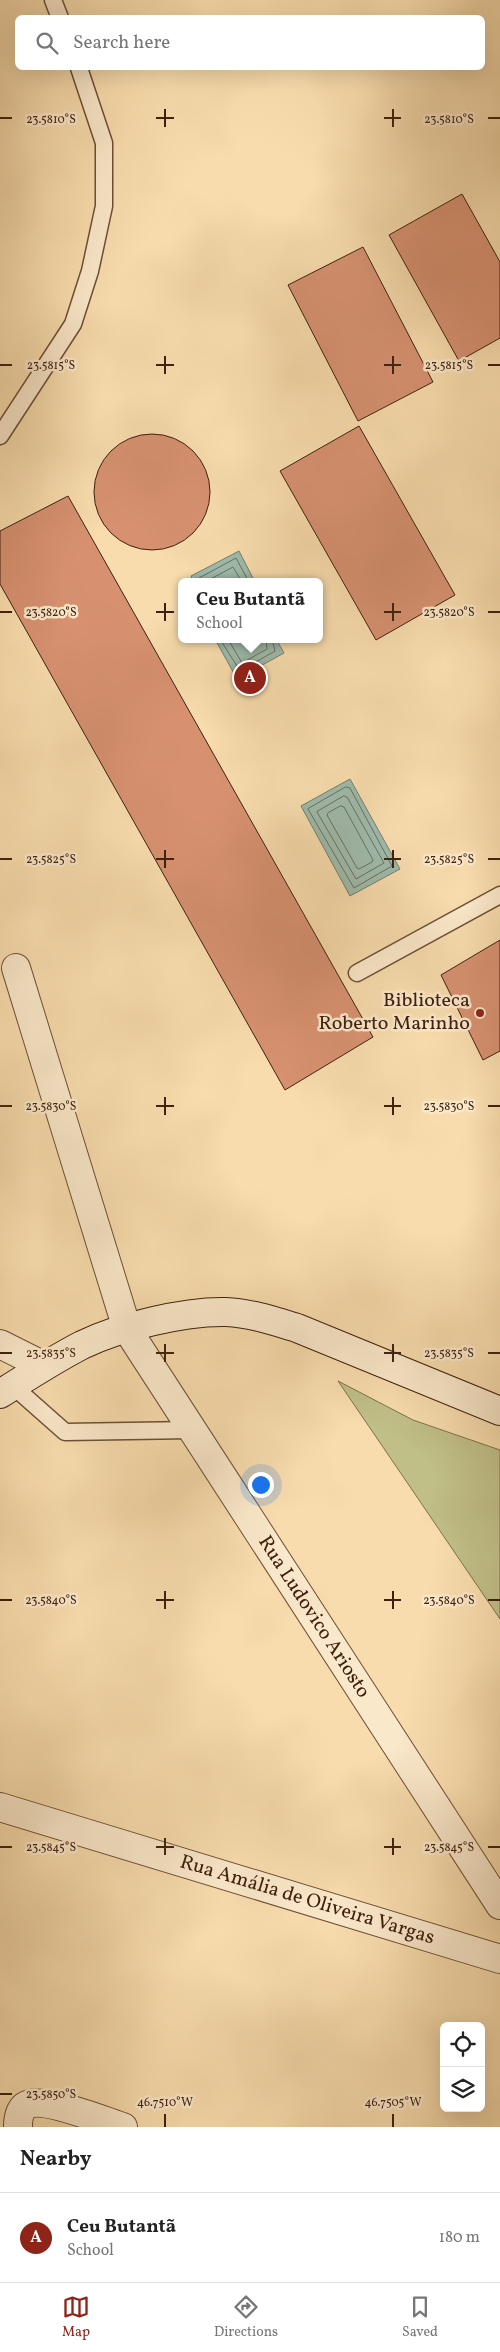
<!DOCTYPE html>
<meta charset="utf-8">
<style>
body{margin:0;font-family:Vollkorn,serif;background:#f6f6f6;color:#222}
.controls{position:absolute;right:15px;bottom:15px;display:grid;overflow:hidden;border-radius:8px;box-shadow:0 5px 20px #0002}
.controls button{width:45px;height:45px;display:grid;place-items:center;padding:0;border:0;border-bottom:1px solid #e0e0e0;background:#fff;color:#222;font:25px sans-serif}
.you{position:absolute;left:260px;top:1484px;width:18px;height:18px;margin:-12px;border:4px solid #fff;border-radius:50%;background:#1a73e8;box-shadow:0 0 0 8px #1a73e833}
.badge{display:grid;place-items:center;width:32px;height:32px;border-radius:50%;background:#8f2418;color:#fff;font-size:16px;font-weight:700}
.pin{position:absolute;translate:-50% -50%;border:2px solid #fff;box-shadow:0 1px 5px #0006}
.popup{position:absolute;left:178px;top:578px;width:145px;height:65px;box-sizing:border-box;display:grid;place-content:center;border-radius:8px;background:#fff;filter:drop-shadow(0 1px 4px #0005);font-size:16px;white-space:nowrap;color:#767676}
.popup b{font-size:19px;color:#222}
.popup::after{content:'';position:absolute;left:50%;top:100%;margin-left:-10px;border:10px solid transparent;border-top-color:#fff}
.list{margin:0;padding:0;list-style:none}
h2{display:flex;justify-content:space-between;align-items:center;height:65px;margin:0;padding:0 20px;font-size:21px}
h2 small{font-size:16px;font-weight:400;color:#767676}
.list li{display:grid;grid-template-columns:32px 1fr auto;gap:15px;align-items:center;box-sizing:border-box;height:90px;padding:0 20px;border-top:1px solid #e0e0e0}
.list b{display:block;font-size:19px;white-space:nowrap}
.list p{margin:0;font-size:16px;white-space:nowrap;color:#767676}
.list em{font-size:16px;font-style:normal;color:#767676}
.icon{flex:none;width:28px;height:28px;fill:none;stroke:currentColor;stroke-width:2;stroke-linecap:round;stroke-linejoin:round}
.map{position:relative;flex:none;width:500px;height:2127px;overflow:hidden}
.search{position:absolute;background:#fff;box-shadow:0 5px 20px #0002;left:15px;right:15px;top:15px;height:55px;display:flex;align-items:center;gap:12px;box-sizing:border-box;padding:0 18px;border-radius:8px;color:#767676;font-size:19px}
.sheet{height:155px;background:#fff}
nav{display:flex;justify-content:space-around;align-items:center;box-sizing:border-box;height:70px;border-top:1px solid #e0e0e0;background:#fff;font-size:14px;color:#767676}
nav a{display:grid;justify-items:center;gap:2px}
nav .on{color:#8f2418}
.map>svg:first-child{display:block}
.green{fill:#c0bf88;stroke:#7f704b}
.water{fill:#9dbbac;stroke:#777d6d}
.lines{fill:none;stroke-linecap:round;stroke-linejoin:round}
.shore{stroke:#6e6e5d;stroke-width:1}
.building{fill:#d79171;stroke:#3e200e}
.service-casing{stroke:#6c4f36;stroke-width:19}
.minor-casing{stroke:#6c4f36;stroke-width:30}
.tertiary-casing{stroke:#6c4f36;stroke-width:30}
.secondary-casing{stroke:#3e200e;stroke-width:30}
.service{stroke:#fae8ca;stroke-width:16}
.minor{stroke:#fae8ca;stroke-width:28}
.tertiary{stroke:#fae8ca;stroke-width:28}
.secondary{stroke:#fae8ca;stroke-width:28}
.ticks{fill:none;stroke:#3e200e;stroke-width:2}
.poi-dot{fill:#8f2418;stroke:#fae8ca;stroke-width:2}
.labels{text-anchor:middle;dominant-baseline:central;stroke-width:5;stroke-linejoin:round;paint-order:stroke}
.poi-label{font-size:20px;fill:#3e200e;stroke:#fae8ca;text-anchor:end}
.street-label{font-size:20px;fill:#3e200e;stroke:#fae8ca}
.ticks-label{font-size:12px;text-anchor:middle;fill:#3e200e;stroke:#fae8ca;stroke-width:5;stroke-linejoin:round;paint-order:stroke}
</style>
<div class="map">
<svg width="500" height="2127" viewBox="0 0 500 2127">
<rect width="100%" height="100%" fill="#f8dcad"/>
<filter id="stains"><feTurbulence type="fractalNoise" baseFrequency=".004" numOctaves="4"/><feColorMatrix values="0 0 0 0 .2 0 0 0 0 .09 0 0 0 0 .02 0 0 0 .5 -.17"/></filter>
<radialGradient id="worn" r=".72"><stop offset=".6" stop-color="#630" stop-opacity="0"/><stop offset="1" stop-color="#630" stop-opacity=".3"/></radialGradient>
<polygon class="green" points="338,1381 413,1420 500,1450 500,1619"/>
<g class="water">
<polygon points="239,551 255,582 193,582 191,576"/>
<polygon points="215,639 276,639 284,653 237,679"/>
<polygon points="350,779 400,869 350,896 301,806"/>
</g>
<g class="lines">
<g class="shore">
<polyline points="197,582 199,578 236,558 249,582"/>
<polyline points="205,582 233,567 242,582"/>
<polyline points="220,639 240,671 275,651 272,639"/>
<polyline points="228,639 242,663 267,649 266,639"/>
<polygon points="346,787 350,788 392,866 354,888 308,809"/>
<polygon points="344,796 347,797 384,863 356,879 317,812"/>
<polygon points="341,806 344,807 373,860 372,862 359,869 357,868 327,815 328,813"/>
</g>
</g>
<g class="building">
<polygon points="462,194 500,262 500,338 459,361 389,235"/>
<polygon points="363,247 433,382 358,421 288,285"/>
<polygon points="359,426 455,595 376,640 280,471"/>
<circle cx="152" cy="492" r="58"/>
<polygon points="68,496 373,1037 285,1090 0,584 0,531"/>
<polygon points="500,940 500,1051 483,1060 441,975"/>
</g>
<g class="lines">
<defs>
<g id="service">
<polyline points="53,0 60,18"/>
<polyline points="0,436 73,324 90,271 104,206 104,143 79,68"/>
<polyline points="357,973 500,895"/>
<polyline points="13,1386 65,1432 192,1430"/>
</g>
<g id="minor">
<path id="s1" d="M 16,968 L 127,1329 L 500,1905"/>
<path id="s2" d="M 0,1807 L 500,1959"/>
<path d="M 18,2127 C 18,2119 19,2111 25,2106 C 41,2095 104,2121 123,2127"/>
</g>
<polyline id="tertiary" points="0,1344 44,1366"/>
<path id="secondary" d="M 0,1394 C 27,1377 53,1360 82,1345 C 119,1327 184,1311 226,1312 C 250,1313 274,1321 297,1328 L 500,1411"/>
</defs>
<use href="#service" class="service-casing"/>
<use href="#minor" class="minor-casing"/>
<use href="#tertiary" class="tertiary-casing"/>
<use href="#secondary" class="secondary-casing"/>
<use href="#service" class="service"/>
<use href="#minor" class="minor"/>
<use href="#tertiary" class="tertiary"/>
<use href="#secondary" class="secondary"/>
</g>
<path class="ticks" d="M 165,109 L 165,127M 393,109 L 393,127M 0,118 L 12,118M 156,118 L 174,118M 384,118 L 401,118M 488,118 L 500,118M 165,356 L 165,374M 393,356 L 393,374M 0,365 L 12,365M 156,365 L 174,365M 384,365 L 401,365M 488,365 L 500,365M 165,603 L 165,621M 393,603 L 393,621M 0,612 L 12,612M 156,612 L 174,612M 384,612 L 401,612M 488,612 L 500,612M 165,850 L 165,868M 393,850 L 393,868M 0,859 L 12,859M 156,859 L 174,859M 384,859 L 401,859M 488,859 L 500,859M 165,1097 L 165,1115M 393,1097 L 393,1115M 0,1106 L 12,1106M 156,1106 L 174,1106M 384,1106 L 401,1106M 488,1106 L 500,1106M 165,1344 L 165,1362M 393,1344 L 393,1362M 0,1353 L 12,1353M 156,1353 L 174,1353M 384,1353 L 401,1353M 488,1353 L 500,1353M 165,1591 L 165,1609M 393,1591 L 393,1609M 0,1600 L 12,1600M 156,1600 L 174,1600M 384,1600 L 401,1600M 488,1600 L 500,1600M 165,1838 L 165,1855M 393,1838 L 393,1855M 0,1847 L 12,1847M 156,1847 L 174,1847M 384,1847 L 401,1847M 488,1847 L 500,1847M 0,2094 L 12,2094M 165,2114 L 165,2127M 393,2114 L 393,2127"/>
<circle class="poi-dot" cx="480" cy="1013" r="5"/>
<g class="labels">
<g class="poi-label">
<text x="470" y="1001">Biblioteca<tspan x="470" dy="23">Roberto Marinho</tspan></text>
</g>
<g class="street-label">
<text stroke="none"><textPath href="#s1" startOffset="721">Rua Ludovico Ariosto</textPath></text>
<text stroke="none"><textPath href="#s2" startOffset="321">Rua Amália de Oliveira Vargas</textPath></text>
</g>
</g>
<g class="ticks-label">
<text x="51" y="123">23.5810°S</text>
<text x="449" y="123">23.5810°S</text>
<text x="51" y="369">23.5815°S</text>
<text x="449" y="369">23.5815°S</text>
<text x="51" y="616">23.5820°S</text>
<text x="449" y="616">23.5820°S</text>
<text x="51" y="863">23.5825°S</text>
<text x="449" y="863">23.5825°S</text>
<text x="51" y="1110">23.5830°S</text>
<text x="449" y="1110">23.5830°S</text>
<text x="51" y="1357">23.5835°S</text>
<text x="449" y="1357">23.5835°S</text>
<text x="51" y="1604">23.5840°S</text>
<text x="449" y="1604">23.5840°S</text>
<text x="51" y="1851">23.5845°S</text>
<text x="449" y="1851">23.5845°S</text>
<text x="51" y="2098">23.5850°S</text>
<text x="165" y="2106">46.7510°W</text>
<text x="393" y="2106">46.7505°W</text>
</g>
<rect width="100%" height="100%" filter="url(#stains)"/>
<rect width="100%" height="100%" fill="url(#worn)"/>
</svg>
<div class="controls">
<button><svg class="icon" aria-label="locate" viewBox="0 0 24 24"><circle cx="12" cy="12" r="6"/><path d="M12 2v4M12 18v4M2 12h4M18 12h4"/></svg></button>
<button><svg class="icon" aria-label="layers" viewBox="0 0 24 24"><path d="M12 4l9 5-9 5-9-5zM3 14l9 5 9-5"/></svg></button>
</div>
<div class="you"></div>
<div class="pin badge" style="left:250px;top:678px">A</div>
<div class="popup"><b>Ceu Butantã</b>School</div>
<div class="search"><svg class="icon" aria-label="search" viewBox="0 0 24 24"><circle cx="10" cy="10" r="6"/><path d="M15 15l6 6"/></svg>Search here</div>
</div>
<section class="sheet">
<h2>Nearby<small></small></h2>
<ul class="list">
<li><span class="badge">A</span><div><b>Ceu Butantã</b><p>School</p></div><em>180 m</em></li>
</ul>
</section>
<nav>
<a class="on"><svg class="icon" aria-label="map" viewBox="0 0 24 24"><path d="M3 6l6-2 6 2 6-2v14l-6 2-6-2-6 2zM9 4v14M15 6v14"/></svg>Map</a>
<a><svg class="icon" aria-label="directions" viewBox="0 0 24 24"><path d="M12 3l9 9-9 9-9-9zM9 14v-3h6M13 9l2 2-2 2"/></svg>Directions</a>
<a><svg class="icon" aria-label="saved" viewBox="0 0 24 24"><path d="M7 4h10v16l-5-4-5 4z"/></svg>Saved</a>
</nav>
